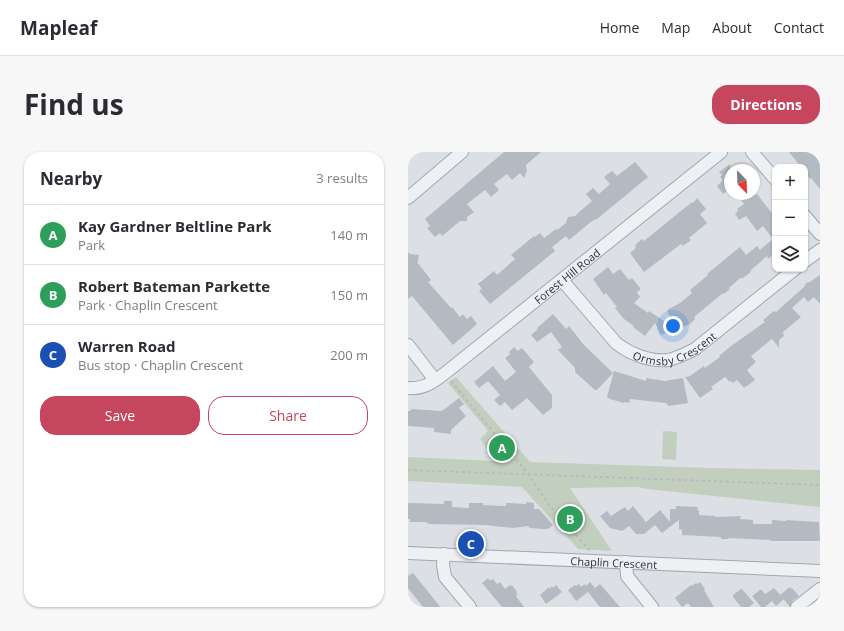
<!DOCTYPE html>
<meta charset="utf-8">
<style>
body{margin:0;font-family:"Open Sans",sans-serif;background:#f7f7f7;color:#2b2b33}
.controls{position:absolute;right:12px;top:12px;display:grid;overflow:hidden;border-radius:8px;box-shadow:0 1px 3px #0004}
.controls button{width:36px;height:36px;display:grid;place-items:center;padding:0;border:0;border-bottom:1px solid #e1e1e2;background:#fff;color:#2b2b33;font:20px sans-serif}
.compass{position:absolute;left:316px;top:12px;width:36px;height:36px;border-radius:50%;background:#fff;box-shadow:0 1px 3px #0004;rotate:157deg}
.you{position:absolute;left:265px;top:174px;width:14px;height:14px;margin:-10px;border:3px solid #fff;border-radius:50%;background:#1a73e8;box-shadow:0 0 0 6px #1a73e833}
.badge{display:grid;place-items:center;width:26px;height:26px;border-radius:50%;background:#c6465d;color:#fff;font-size:13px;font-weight:700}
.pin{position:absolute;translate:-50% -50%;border:2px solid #fff;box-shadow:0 1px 4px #0006}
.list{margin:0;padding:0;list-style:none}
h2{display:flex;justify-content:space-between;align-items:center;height:52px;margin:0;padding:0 16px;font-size:17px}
h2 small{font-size:13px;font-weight:400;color:#7c7c81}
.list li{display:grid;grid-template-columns:26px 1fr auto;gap:12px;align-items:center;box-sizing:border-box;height:60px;padding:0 16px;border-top:1px solid #e1e1e2}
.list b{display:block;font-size:15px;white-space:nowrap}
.list p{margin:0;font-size:13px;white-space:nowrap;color:#7c7c81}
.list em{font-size:13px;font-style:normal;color:#7c7c81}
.actions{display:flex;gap:8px;padding:12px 16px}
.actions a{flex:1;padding:9px 0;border:1px solid #c6465d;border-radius:16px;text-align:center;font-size:14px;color:#c6465d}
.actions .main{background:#c6465d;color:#fff}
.icon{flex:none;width:22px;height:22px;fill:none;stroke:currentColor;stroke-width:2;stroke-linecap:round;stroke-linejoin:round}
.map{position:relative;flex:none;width:412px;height:455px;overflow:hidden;border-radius:16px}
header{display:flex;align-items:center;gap:24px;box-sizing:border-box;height:56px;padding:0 20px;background:#fff;border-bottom:1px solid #e1e1e2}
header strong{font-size:19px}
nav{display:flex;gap:22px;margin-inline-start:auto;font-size:14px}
.intro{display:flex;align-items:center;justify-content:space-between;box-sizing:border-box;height:96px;padding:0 24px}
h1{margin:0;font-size:28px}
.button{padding:10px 18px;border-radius:16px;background:#c6465d;color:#fff;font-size:14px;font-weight:700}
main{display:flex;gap:24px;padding:0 24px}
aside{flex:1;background:#fff;border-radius:16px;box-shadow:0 1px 3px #0004}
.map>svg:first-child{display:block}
.green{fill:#c3cfbe}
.building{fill:#b4bac2}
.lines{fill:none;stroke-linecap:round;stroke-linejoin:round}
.minor-casing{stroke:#a2a7af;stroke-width:14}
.path{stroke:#b6bbc0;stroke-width:2;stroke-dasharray:3 3;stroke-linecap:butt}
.minor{stroke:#eef1f4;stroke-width:12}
.labels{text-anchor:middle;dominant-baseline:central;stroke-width:3;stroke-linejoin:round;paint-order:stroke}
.street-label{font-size:11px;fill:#272f3b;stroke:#ebeff3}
</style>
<header>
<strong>Mapleaf</strong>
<nav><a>Home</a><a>Map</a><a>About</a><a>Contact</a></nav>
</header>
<div class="intro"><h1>Find us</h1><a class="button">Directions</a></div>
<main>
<aside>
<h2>Nearby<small>3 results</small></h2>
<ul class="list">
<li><span class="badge" style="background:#2e9e5b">A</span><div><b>Kay Gardner Beltline Park</b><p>Park</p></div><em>140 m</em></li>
<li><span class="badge" style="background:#2e9e5b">B</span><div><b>Robert Bateman Parkette</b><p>Park · Chaplin Crescent</p></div><em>150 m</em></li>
<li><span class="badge" style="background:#1a4fb4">C</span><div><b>Warren Road</b><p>Bus stop · Chaplin Crescent</p></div><em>200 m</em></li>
</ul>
<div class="actions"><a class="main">Save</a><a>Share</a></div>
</aside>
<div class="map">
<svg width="412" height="455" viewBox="0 0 412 455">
<rect width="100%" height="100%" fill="#dce0e5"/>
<g class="green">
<polygon points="48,225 122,310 303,316 412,318 412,355 238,337 231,335 162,336 204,399 170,397 114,335 0,329 0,305 88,309 72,287 80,279 40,231"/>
<polygon points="255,279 269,280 268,308 254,307"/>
</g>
<g class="building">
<polygon points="96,0 133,0 118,13 119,19 116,26 112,21 104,28 99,22 86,32 91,38 83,45 77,38 59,52 66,60 59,65 59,69 52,69 34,84 32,81 27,85 19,76 22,74 17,67"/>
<polygon points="381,0 412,0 412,37 403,26 402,27 397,21 397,15 393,15"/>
<polygon points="227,10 240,25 189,67 184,69 161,88 158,84 144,95 147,99 82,152 71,139 74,137 70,132 86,119 89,123 107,107 103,103 126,84 127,85 132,81 136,86 148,77 149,78 158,71 160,65 167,64 170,61 184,49 178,42 185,36 191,42 202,32 196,25 204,19 209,24"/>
<polygon points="322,12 322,37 315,42 309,34 315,28 312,25 314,23 311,20"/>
<polygon points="329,42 347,42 347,43 349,42 367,65 367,101 360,107 359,104 342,119 343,120 335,126 332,126 321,136 322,137 316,142 315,141 286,165 287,167 282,172 268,178 259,158 272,151 284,141 282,138 300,123 299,122 332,95 338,103 349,94 352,98 365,87 355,74 349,79 338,64 331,68 327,62 330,59 329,57 336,52"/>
<polygon points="289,46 298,57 292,62 299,71 281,86 283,88 275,94 273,92 236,120 222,101 227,97 228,92 234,87 236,89 284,50 285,51"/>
<polygon points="0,100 2,102 11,103 10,109 9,110 23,128 20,130 43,156 44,155 52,165 55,162 59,167 63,164 69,172 45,193 4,144 0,147"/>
<polygon points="200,115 205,122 212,117 221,128 224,126 232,136 232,138 229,140 232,145 226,151 240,161 241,159 268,177 253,183 247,171 237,184 225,175 226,174 216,167 207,156 209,155 198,141 196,143 185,127"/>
<polygon points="412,123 412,152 406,145 400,150 396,145 384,156 393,165 375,180 376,184 371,188 371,196 364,187 343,204 348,210 339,218 347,228 336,236 329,228 325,231 323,229 322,230 317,225 303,235 305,237 292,246 277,225 282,224 296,214 297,216 312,205 311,204 323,194 357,170 355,168 366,159 368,160 396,135 398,131 402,130"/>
<polygon points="145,162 158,177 161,174 176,193 205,221 189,238 187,238 167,220 167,216 150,198 154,195 143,180 129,190 123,183 130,177 129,176"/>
<polygon points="106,195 110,199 114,196 126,210 121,215 144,243 144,256 135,263 119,246 104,258 97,250 92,254 86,248 92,243 80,229 71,236 66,230 85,214 97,229 108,220 97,206 102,202 101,200"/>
<polygon points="206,219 238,229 238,226 257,229 275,226 280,251 261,254 258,251 222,247 221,251 216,250 216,251 202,247 199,245"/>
<polygon points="51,246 56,252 51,256 58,264 43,278 43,282 26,280 26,276 0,274 0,259 3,259 3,257 34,259"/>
<polygon points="36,349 44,349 44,355 61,356 61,351 75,351 75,353 95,354 98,354 98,351 118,352 118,350 126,351 126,357 131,357 145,373 140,377 136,377 122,376 120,374 105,376 77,373 20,372 20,371 17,370 2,370 2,367 0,367 0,351 36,352"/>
<polygon points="225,354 238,370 252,358 262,370 262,357 268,357 268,354 290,355 289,358 291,358 291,363 307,364 307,365 333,364 332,367 345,368 345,372 364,372 364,368 378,369 378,368 411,370 412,389 362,389 362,388 320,386 320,387 313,387 313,385 274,383 274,378 271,377 271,368 254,381 247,373 236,382 228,382 221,374 214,379 202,376 192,364 199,359 203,364 217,355 220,359"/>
<polygon points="5,421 30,452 32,455 15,455 0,436 0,424"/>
<polygon points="80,426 82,429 85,427 89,432 92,430 97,437 102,433 103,434 104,433 109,440 108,441 110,442 108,444 116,455 94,455 74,431"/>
<polygon points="182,430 187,436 192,432 212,455 192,455 180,440 168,449 160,438 167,433 168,434 171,432 173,435 177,432 178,434"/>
<polygon points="292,430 297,437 296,438 306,455 283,455 280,451 274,455 267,446 283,433 284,434 288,431 289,432"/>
<polygon points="148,433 154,440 138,452 132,443 141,435 142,437 144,434 145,436"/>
<polygon points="382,435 383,437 384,436 391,444 384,449 382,455 372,443"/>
<polygon points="366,436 376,447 368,454 364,449 357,455 353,455 344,444 352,438 354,438 357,442"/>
<polygon points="333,437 334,437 346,451 341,455 333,455 325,445 325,443"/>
</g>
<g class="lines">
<defs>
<g id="minor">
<polyline points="344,0 367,27"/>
<polyline points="0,46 54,0"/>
<polyline points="397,64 412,82"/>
<polyline points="397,109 412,98"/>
<path id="s1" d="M 154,128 L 208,191 C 222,202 242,210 260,208 C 270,206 279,201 287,197 L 387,117"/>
<polyline points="0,193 27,228"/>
<path id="s2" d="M 0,236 C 19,238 32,225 46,214 L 313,0"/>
<path id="s3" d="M 0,401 L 412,419"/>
<polyline points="36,402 35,413 37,425 62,455"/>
<polyline points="218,410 219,424 244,455"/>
<polyline points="389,455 412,437"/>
</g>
</defs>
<use href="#minor" class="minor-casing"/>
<g class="path">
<polyline points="43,229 121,323 139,350 182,399"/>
<polyline points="0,318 412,333"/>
</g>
<use href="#minor" class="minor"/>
</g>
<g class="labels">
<g class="street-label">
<text stroke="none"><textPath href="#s2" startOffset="197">Forest Hill Road</textPath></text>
<text stroke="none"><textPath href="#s1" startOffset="148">Ormsby Crescent</textPath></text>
<text stroke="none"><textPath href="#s3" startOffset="206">Chaplin Crescent</textPath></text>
</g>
</g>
</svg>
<div class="controls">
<button>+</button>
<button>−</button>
<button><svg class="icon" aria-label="layers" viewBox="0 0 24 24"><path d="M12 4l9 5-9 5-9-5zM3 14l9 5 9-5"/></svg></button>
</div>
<svg class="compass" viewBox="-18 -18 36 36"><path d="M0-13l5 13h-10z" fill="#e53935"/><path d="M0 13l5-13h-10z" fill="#7c7c81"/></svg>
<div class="you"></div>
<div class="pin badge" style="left:94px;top:296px;background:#2e9e5b">A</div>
<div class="pin badge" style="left:162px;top:367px;background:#2e9e5b">B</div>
<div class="pin badge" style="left:63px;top:392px;background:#1a4fb4">C</div>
</div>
</main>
